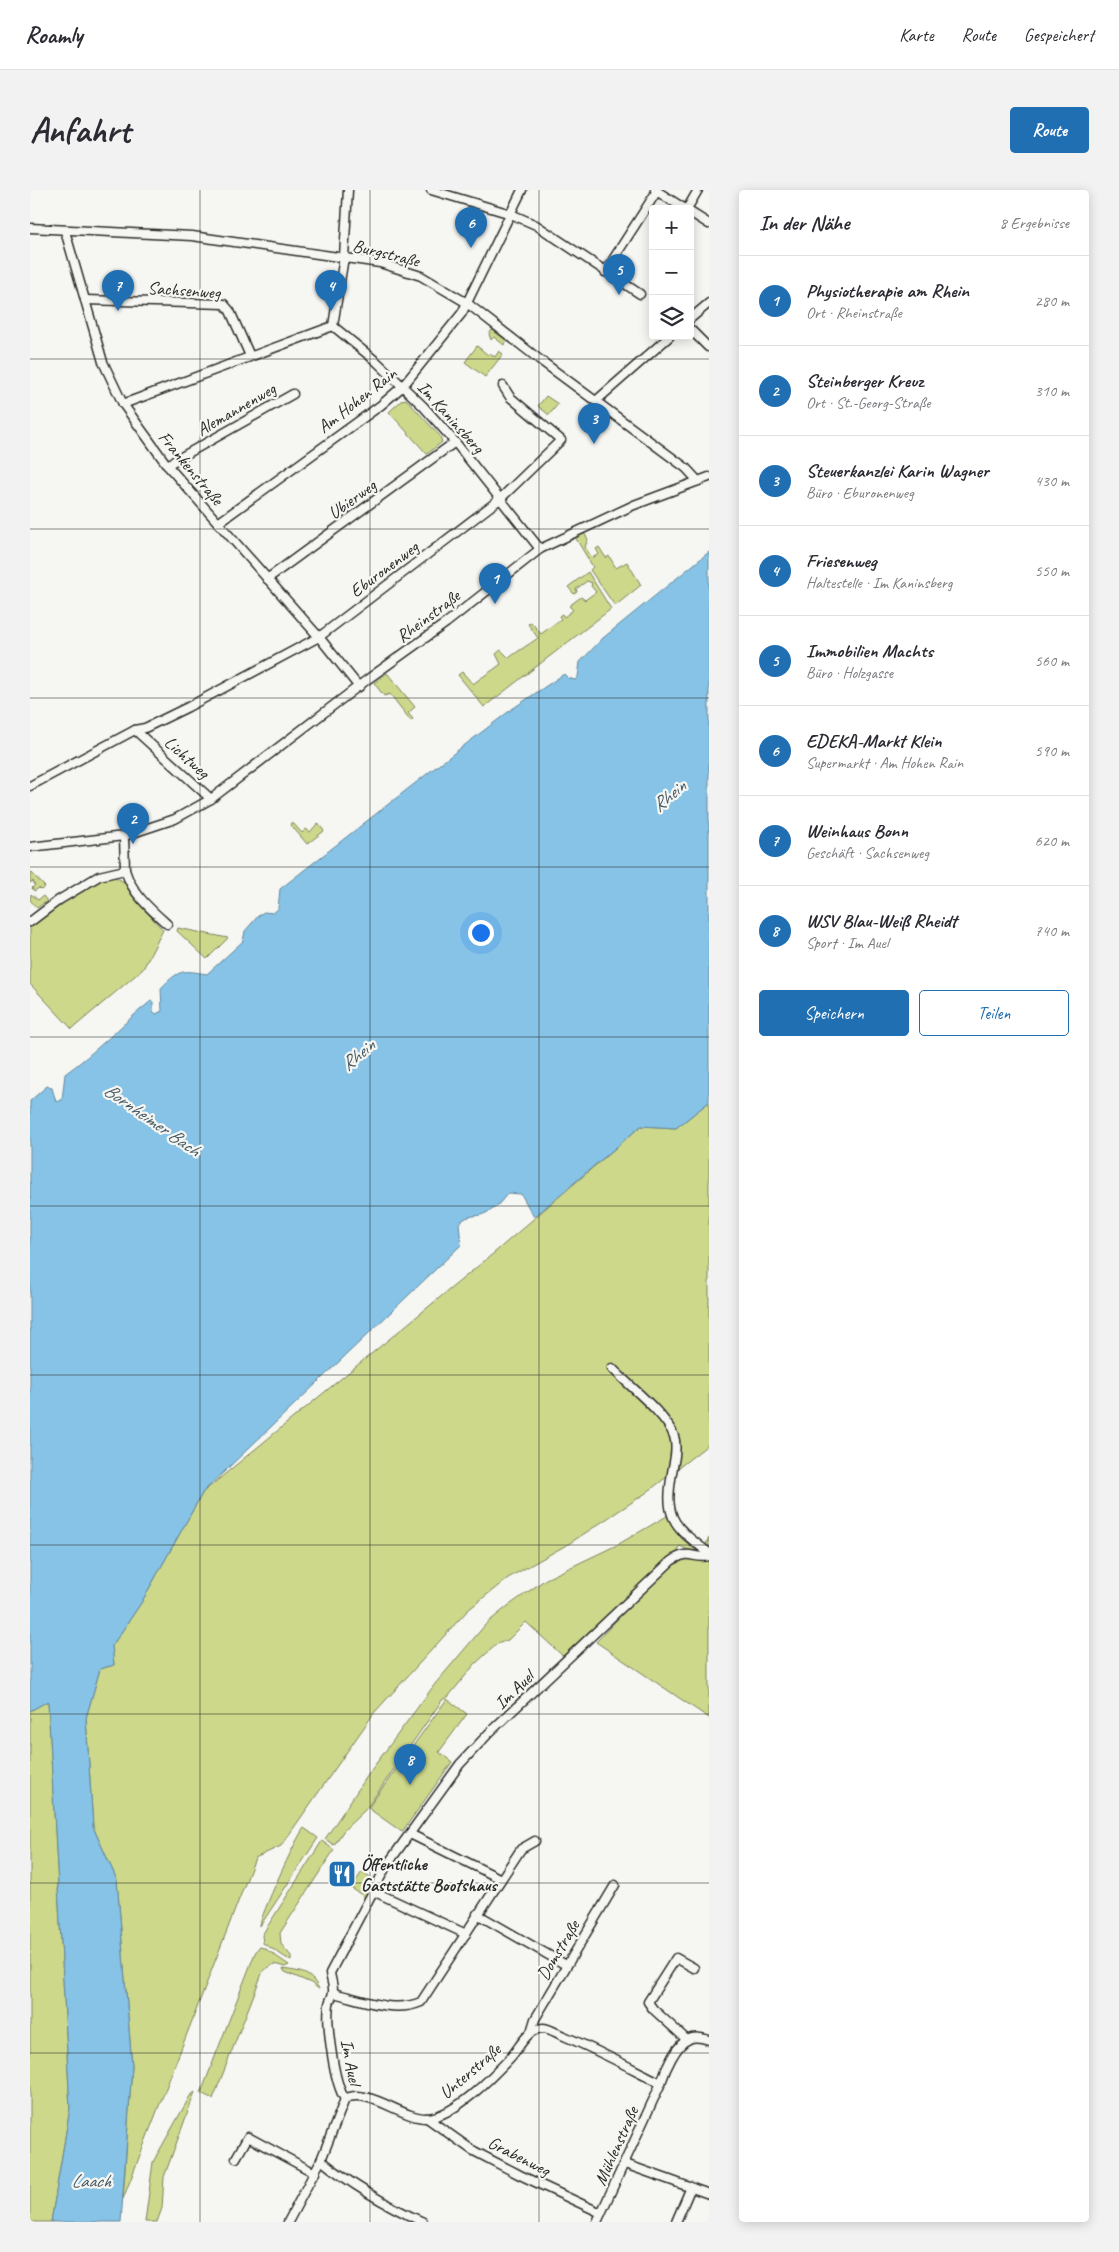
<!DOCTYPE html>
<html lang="de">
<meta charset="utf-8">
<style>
body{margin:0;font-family:Caveat,sans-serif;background:#f2f2f3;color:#2b2b33}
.controls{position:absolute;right:15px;top:15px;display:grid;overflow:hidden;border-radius:5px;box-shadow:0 2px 12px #0003}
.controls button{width:45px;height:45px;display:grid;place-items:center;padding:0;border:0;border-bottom:1px solid #e1e1e2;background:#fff;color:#2b2b33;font:25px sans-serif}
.you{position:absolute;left:450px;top:742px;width:18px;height:18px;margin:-12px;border:4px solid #fff;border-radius:50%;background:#1a73e8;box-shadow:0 0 0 8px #1a73e833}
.badge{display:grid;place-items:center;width:32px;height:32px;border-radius:50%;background:#1f6fb2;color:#fff;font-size:16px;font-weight:700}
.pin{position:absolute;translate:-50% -41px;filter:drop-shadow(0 1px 2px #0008)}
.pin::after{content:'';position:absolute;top:26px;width:18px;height:15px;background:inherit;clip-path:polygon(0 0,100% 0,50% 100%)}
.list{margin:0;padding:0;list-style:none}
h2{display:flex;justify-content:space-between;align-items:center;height:65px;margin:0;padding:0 20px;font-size:21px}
h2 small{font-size:16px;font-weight:400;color:#7c7c81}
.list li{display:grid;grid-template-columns:32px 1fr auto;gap:15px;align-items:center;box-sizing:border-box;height:90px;padding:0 20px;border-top:1px solid #e1e1e2}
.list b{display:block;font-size:19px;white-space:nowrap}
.list p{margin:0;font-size:16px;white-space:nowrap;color:#7c7c81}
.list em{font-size:16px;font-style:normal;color:#7c7c81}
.actions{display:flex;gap:10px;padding:15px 20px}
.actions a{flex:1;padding:11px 0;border:1px solid #1f6fb2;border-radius:5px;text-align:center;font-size:18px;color:#1f6fb2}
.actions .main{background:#1f6fb2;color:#fff}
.icon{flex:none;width:28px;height:28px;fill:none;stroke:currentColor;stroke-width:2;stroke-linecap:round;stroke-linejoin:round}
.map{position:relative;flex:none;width:679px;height:2032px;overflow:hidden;border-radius:5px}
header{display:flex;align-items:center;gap:30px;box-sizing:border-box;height:70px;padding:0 25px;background:#fff;border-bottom:1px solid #e1e1e2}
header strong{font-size:24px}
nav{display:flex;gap:28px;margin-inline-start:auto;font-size:18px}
.intro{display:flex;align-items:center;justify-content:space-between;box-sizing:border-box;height:120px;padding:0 30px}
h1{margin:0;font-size:35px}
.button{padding:12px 22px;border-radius:5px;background:#1f6fb2;color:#fff;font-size:18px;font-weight:700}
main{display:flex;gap:30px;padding:0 30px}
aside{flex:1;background:#fff;border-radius:5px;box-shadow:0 2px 12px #0003}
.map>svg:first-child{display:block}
.green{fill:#cdd88b;stroke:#7c825b}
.water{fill:#86c3e6;stroke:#62869b}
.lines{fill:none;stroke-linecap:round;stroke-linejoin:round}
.minor-casing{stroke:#2b2b2b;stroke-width:11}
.minor{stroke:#f6f6f2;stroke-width:8}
.grid{fill:none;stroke:#2b2b2b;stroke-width:1;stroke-opacity:0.55}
.labels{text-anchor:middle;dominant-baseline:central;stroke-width:4.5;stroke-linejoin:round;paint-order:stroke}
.street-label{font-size:18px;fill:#2b2b2b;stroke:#f6f6f2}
.poi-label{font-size:18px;font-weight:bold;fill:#2b2b2b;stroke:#f6f6f2;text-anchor:start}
.water-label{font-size:19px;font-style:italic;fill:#465963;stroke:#f6f6f2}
</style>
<header>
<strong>Roamly</strong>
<nav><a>Karte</a><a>Route</a><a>Gespeichert</a></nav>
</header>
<div class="intro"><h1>Anfahrt</h1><a class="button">Route</a></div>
<main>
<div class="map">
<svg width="679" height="2032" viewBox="0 0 679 2032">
<rect width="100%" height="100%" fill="#f6f6f2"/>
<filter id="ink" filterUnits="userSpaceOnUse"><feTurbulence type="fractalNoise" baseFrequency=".02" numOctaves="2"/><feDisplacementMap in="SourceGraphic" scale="10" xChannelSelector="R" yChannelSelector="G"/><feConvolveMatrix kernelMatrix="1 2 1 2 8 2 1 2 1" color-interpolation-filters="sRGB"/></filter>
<g filter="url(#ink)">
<g class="green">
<polygon points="462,140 476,150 474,155 464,147 461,150 459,144"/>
<polygon points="447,156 458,165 460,163 465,167 469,161 473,164 455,187 435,172"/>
<polygon points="516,206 528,214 519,225 508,216"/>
<polygon points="376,209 410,246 412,252 397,264 359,222 372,210"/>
<polygon points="554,343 558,349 555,357 562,368 569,364 566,359 569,357 576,368 579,366 586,378 597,372 611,395 585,416 560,380 563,377 545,347"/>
<path d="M 558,382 L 581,419 L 454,517 L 428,485 L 432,482 L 443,494 C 453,486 461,482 471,474 L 466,464 L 471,460 L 479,468 C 489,460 497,456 508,448 L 498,434 L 501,432 L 511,444 L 531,429 L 529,426 L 532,424 L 534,427 L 543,420 L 539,416 L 551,407 L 555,410 L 566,402 L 561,396 L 562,393 L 557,391 L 546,399 L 547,402 L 544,404 L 538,397 Z"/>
<polygon points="357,483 385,517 378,523 383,529 381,531 360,504 354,506 344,493"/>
<polygon points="262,632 272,643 276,639 280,642 288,633 294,641 277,654 260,634"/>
<polygon points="0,681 15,697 11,700 9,698 4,701 2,698 5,695 3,691 0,693"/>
<path d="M 83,686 L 94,692 L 102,706 L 133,740 L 113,779 L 42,839 L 0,794 L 0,736 C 25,718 51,691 83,686 Z"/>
<polygon points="1,704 8,710 13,706 17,711 7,718 0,710"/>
<polygon points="148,738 198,748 177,769 147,741"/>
<polygon points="679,912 679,1254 616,1303 540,1353 478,1388 438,1420 344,1523 251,1656 225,1668 93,2009 102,1876 87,1690 63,1637 56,1528 70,1479 84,1475 82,1456 111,1413 173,1302 464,1063 611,936 646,938"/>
<polygon points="637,1326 651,1348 669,1363 672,1362 679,1348 679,1528 566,1452 613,1402 643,1374 666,1364 650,1356 648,1358 649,1363 574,1429 535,1468 496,1432 478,1450 467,1454 445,1474 418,1507 413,1509 336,1619 314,1640 304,1655 295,1649 342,1579 405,1494 456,1434 478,1416 516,1389 587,1355"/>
<polygon points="417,1509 437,1524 409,1562 422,1572 372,1642 338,1618"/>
<polygon points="18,1511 40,1918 21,2032 0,2032 0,1521"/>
<path d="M 274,1638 L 288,1648 L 230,1736 C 229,1728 267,1646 274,1638 Z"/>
<polygon points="292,1651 304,1660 250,1743 251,1754 261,1766 261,1771 233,1753 232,1745"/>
<polygon points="332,1682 344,1689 335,1707 321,1698"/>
<polygon points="229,1757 234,1758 259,1775 255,1777 244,1774 233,1781 183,1909 171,1903 225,1763"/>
<path d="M 253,1779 C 270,1782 280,1781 289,1799 L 281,1793 L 255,1782 Z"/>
<polygon points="165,1902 134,1987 132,2018 127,2032 115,2032 123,1972 160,1906"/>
</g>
<path class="water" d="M 679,362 L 679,912 L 646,938 L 611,936 L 504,1027 L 491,1004 L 478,1003 C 472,1010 467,1018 458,1022 C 445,1029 441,1022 429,1033 L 431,1055 L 173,1302 L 111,1413 L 82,1456 L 84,1475 L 70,1479 L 56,1528 L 63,1637 L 87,1690 L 102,1876 L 91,2032 L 21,2032 L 40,1918 L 18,1511 L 0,1521 L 0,911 L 17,896 L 22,898 L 26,912 L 32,910 L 35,884 C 66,862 91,835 121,811 L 123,812 L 123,821 L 126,824 L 132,821 L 131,798 C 150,779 152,780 177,784 L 213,751 L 215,741 L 229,725 L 234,722 L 243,723 L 248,719 L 250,699 L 402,580 L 482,519 L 534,484 L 538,488 L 545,490 L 548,487 L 550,472 L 573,448 Z"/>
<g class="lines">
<defs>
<g id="minor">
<polyline points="401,0 481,24 506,35 610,104"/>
<polyline points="625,0 655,19"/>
<polyline points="657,19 668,0"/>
<polyline points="660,22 679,34"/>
<polyline points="0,38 162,46 350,73 391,86 437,113 510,170 656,278 668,291"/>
<polyline points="35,41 73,172 93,214 137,275 289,447 329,497"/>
<polyline points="575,82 627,1"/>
<polyline points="55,110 194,114 200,121 220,166"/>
<polyline points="660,129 679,113"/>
<polyline points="303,136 347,172 393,216 425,252 510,359"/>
<polyline points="303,136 314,67 318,0"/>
<polyline points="660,139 678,157"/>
<polyline points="567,210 640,146"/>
<polyline points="93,214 303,136"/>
<polyline points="137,275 263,204"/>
<polyline points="188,333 351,215 373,196 432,123 492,0"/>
<polyline points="237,389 425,252"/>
<polyline points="105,540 181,609"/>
<polyline points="0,596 105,540 115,538 158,517 289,447 470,309 531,250 480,207 473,196"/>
<polyline points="0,657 94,646 145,629 181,609 338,489 416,433 510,359 604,315 679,287"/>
<path d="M 95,680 C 102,703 119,718 137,734"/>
<polyline points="0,732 29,710 69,686 95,680 94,646"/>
<path d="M 582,1178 C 600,1197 635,1223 644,1246 C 647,1255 645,1268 643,1277 C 634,1326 640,1334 679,1363"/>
<polyline points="380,1644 471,1689"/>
<polyline points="343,1701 436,1744"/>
<polyline points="447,1724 536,1775"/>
<path d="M 303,1803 C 330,1809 364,1824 391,1812 L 491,1659 L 505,1651"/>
<polyline points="501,1842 505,1829 585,1695"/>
<polyline points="657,1850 623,1819 618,1812 646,1768 664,1778"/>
<path d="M 315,1909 C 304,1894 296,1834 299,1814 C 300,1810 302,1807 303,1803 C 304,1797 301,1790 300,1783 L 357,1675 L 430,1574 L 460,1542 L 641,1371 C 661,1358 662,1370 679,1366"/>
<polyline points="397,1928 442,1960 490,1985 571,2023"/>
<polyline points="206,1968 218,1947 285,1983"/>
<path d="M 291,1970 C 323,1996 356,2015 393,2032"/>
<polyline points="595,1974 679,2004"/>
<path d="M 258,2032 L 291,1970 L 315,1909 C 337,1896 374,1930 398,1928 C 426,1925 462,1887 480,1868 C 490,1857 497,1839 513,1838 C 519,1838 528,1844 534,1846 C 567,1860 599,1877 631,1893 C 635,1880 646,1854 659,1849 C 665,1846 673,1848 679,1850"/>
<polyline points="567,2032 631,1893"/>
<polyline points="646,2032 661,1997"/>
</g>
</defs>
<use href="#minor" class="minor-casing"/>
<use href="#minor" class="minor"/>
</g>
</g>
<path class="grid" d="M 170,0 L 170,2032M 340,0 L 340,2032M 509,0 L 509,2032M 0,169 L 679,169M 0,339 L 679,339M 0,508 L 679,508M 0,677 L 679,677M 0,847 L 679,847M 0,1016 L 679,1016M 0,1185 L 679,1185M 0,1355 L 679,1355M 0,1524 L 679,1524M 0,1693 L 679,1693M 0,1863 L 679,1863"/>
<defs>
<symbol id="restaurant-square" viewBox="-11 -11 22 22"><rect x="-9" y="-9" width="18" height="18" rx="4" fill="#1f6fb2" stroke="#f6f6f2"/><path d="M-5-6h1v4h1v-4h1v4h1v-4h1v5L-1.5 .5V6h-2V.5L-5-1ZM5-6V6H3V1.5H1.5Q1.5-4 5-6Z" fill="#fff"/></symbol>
</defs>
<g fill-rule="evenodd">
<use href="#restaurant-square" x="296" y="1668" width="32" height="32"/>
</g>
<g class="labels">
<g class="street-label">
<text transform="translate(356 63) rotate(14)">Burgstraße</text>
<text transform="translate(154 100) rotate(4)">Sachsenweg</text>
<text transform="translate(327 210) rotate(-38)">Am Hohen Rain</text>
<text transform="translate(206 219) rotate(-30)">Alemannenweg</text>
<text transform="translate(421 227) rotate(48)">Im Kaninsberg</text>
<text transform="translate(161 278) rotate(50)">Frankenstraße</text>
<text transform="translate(322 309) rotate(-36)">Ubierweg</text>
<text transform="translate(354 379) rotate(-37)">Eburonenweg</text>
<text transform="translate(398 426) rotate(-37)">Rheinstraße</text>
<text transform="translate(157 567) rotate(42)">Lichtweg</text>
<text transform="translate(484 1500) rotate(-44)">Im Auel</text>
<text transform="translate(528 1760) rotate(-59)">Domstraße</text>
<text transform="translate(321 1872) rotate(79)">Im Auel</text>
<text transform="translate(440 1881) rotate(-41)">Unterstraße</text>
<text transform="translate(586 1956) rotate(-66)">Mühlenstraße</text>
<text transform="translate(489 1966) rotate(27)">Grabenweg</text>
</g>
<g class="poi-label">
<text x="331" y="1674">Öffentliche<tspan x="331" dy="21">Gaststätte Bootshaus</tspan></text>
</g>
<g class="water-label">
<text transform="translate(639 606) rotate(-40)">Rhein</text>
<text transform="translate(328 865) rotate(-40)">Rhein</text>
<text transform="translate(122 930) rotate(35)">Bornheimer Bach</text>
<text x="61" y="1991">Laach</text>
</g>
</g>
</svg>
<div class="controls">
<button>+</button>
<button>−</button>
<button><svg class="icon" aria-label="layers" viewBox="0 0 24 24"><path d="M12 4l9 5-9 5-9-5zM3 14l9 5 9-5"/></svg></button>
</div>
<div class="you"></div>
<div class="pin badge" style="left:465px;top:414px">1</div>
<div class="pin badge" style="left:103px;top:654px">2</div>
<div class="pin badge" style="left:564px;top:254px">3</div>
<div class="pin badge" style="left:301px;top:121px">4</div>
<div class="pin badge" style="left:589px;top:105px">5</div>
<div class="pin badge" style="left:441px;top:58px">6</div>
<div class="pin badge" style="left:88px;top:121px">7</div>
<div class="pin badge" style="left:380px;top:1595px">8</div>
</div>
<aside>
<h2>In der Nähe<small>8 Ergebnisse</small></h2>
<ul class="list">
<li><span class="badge">1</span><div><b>Physiotherapie am Rhein</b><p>Ort · Rheinstraße</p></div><em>280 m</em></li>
<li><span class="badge">2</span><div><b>Steinberger Kreuz</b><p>Ort · St.-Georg-Straße</p></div><em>310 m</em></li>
<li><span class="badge">3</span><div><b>Steuerkanzlei Karin Wagner</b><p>Büro · Eburonenweg</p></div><em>430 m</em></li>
<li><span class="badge">4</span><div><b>Friesenweg</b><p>Haltestelle · Im Kaninsberg</p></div><em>550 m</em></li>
<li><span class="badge">5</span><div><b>Immobilien Machts</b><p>Büro · Holzgasse</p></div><em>560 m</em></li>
<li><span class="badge">6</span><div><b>EDEKA-Markt Klein</b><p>Supermarkt · Am Hohen Rain</p></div><em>590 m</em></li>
<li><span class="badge">7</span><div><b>Weinhaus Bonn</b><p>Geschäft · Sachsenweg</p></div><em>620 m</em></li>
<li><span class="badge">8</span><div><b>WSV Blau-Weiß Rheidt</b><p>Sport · Im Auel</p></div><em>740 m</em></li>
</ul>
<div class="actions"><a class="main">Speichern</a><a>Teilen</a></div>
</aside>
</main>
